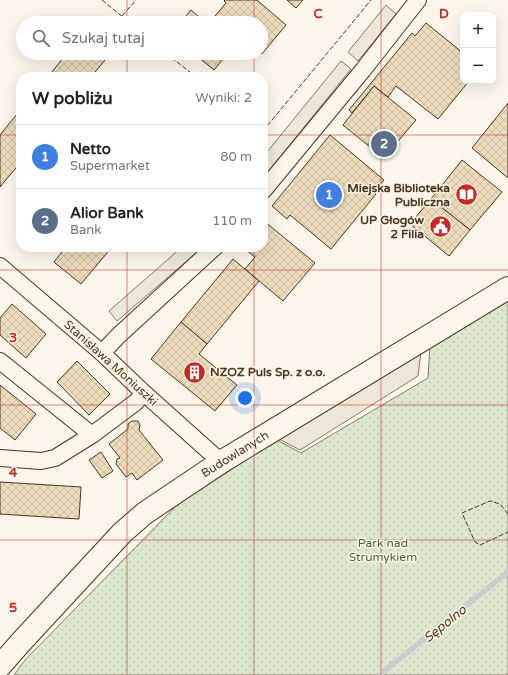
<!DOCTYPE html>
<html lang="pl">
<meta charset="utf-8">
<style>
body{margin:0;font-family:"Varela Round",sans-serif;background:#f2f2f2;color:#222}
.controls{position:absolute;right:12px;top:12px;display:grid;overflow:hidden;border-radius:8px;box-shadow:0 4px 16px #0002}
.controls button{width:36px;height:36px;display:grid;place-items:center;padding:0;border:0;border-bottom:1px solid #e0e0e0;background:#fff;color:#222;font:20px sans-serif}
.you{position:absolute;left:245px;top:398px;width:14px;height:14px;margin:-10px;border:3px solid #fff;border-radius:50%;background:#1a73e8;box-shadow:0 0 0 6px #1a73e833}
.badge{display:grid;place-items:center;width:26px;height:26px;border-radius:50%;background:#2563eb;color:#fff;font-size:13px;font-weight:700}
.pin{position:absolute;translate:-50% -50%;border:2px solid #fff;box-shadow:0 1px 4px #0006}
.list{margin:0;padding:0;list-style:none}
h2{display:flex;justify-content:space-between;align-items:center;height:52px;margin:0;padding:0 16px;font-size:17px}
h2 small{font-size:13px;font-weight:400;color:#767676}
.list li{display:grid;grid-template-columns:26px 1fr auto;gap:12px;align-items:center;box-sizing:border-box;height:64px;padding:0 16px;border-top:1px solid #e0e0e0}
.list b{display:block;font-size:15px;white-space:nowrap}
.list p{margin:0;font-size:13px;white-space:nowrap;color:#767676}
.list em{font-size:13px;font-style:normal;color:#767676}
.icon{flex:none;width:22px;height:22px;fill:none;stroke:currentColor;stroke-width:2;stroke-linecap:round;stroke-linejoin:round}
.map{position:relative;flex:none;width:508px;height:675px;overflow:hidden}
.search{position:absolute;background:#fff;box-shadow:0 4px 16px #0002;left:16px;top:16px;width:252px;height:44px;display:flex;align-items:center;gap:10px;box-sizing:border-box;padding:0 14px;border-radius:22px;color:#767676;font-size:15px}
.panel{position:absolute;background:#fff;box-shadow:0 4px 16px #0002;left:16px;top:72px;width:252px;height:180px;border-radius:16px}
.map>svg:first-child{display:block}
.park{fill:url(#park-dots);stroke:#887966}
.parking{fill:#ede7d9;stroke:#887966}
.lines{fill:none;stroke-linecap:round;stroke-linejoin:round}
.stream{stroke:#c9cecd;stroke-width:5.5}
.building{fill:url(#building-cross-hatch);stroke:#4a3520}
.street-casing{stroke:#4a3520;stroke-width:18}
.secondary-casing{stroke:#4a3520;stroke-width:24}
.street{stroke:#fbf6e9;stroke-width:16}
.secondary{stroke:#fbf6e9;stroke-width:22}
.fence{stroke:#4a3520;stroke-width:1;stroke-dasharray:5 2;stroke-linecap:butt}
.grid{fill:none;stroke:#c62828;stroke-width:1;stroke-opacity:0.55}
.labels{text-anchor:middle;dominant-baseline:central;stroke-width:3;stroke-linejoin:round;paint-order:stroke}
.poi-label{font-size:12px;font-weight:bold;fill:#4a3520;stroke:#fbf6e9;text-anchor:end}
.street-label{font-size:12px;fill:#4a3520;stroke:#fbf6e9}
.park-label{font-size:12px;fill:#436837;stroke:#fbf6e9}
.water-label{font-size:13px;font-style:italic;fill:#4a3520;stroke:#fbf6e9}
.grid-label{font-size:13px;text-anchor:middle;font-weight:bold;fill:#c62828;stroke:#fbf6e9;stroke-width:3;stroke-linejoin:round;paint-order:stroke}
</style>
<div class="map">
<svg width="508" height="675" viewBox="0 0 508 675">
<defs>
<pattern id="park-dots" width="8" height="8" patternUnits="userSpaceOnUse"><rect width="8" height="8" fill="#dce7d0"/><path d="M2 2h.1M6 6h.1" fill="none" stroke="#bec7b2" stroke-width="1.8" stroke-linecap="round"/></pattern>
<pattern id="building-cross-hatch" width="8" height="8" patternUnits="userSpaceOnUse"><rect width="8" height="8" fill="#ecdcbc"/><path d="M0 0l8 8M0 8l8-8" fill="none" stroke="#ccbda1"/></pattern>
</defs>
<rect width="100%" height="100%" fill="#fbf6e9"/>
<polygon class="park" points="508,297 508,675 14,675 26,659 177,505 277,440 301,453 428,378 430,344"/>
<g class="parking">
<polygon points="386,5 396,14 358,61 348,52"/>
<polygon points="341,61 351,69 263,178 263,157"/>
<polygon points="182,247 203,247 117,321 109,311"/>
<polygon points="421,352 418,376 300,450 279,439"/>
</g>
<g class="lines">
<polyline class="stream" points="381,675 384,671 508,572"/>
</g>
<g class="building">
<polygon points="225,0 257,0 286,25 262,54 261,53 261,23 209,23 226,3 224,1"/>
<polygon points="287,0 303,0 296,8"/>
<polygon points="191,10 206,23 180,23"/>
<polygon points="426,23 463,53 463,81 469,81 438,119 396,86 388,97 374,86 352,113 349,110 412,33 415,36"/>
<polygon points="67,53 96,53 105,60 91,77 48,77"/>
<polygon points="193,53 228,53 214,70"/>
<polygon points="374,86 416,120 394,146 391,144 381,156 343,125"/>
<polygon points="508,103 508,178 472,148"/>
<polygon points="21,109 21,162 0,187 0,135"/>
<polygon points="330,135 384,180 374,192 376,194 331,249 290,215 287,219 272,206"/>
<polygon points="462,160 502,192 470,230 431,199"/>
<polygon points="431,199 470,230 449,256 410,224"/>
<polygon points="264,221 315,263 283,301 245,269 255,257 242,247 263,247 263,222"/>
<polygon points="66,247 112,247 81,284 54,262"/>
<polygon points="233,259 259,281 207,344 181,322"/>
<polygon points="12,304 46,334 26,358 0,335 0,318"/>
<polygon points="181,322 207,344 199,354 237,385 215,411 151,359"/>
<polygon points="77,361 110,394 89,415 57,382"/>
<polygon points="0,385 36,414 15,440 0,428"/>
<polygon points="132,421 138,421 140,425 139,430 163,460 137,480 132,473 126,477 116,464 117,459 120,458 109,444 128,429 128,424"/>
<polygon points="101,452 113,471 102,478 89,460"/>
<polygon points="0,482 81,487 79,519 0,514"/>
</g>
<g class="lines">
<defs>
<g id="street">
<polyline points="263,191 363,70 418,0"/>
<polyline points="0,266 102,353 144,393 221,462"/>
<polyline points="102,353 118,336 215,247"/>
<polyline points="0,361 92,435"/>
<polyline points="0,458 41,461 55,458 92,435 136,402 144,393"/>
</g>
<polyline id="secondary" points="0,666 22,641 122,533 145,513 221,462 508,288"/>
</defs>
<use href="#street" class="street-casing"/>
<use href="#secondary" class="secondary-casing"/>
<use href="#street" class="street"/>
<use href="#secondary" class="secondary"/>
<g class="fence">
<polyline points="102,0 130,23"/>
<polyline points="122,16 136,0"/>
<polyline points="166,53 196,77"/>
<polyline points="263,131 371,0"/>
<polyline points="508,514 500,504 490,501 462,513 475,542 480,545 508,532"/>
</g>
</g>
<path class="grid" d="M 127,0 L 127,23M 254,0 L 254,23M 381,0 L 381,675M 127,53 L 127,77M 254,53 L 254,77M 0,135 L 21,135M 263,135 L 508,135M 127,247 L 127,675M 254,247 L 254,675M 0,270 L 508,270M 0,405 L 508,405M 0,540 L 508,540"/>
<defs>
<symbol id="library-disc" viewBox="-11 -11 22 22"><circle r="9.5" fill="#c62828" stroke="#fbf6e9"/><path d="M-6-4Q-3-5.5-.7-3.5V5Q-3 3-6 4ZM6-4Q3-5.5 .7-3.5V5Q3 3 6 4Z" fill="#fff"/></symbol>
<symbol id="civic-disc" viewBox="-11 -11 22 22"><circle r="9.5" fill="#c62828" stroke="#fbf6e9"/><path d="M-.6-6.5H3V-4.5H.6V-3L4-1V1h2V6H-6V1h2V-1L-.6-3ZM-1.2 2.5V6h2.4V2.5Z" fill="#fff"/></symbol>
<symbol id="building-disc" viewBox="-11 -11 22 22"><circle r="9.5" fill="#c62828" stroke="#fbf6e9"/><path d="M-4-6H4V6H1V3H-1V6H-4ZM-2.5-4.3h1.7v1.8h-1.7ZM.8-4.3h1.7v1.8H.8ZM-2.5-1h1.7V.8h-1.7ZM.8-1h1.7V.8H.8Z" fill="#fff"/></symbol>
</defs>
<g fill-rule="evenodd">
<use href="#library-disc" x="454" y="182" width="25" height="25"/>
<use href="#civic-disc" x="428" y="214" width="25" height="25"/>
<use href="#building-disc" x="182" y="360" width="25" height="25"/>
</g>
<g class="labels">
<g class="poi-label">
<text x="450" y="188">Miejska Biblioteka<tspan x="450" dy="14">Publiczna</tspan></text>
<text x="424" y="220">UP Głogów<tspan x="424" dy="14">2 Filia</tspan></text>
<text x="210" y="372" text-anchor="start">NZOZ Puls Sp. z o.o.</text>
</g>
<g class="street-label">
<text transform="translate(111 363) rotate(42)">Stanisława Moniuszki</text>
<text transform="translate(235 454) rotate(-32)">Budowlanych</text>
</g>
<g class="park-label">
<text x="383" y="543">Park nad<tspan x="383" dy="14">Strumykiem</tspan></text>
</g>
<g class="water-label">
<text transform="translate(445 624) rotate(-39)">Sępolno</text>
</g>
</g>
<g class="grid-label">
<text x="318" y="18">C</text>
<text x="444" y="18">D</text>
<text x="13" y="342">3</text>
<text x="13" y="477">4</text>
<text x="13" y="612">5</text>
</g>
</svg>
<div class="controls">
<button>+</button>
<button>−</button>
</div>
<div class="you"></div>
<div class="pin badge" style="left:329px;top:195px;background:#3f7fe0">1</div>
<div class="pin badge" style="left:384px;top:144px;background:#5c6f8a">2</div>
<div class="search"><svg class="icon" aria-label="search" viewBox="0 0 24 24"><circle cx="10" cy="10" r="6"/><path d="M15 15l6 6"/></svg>Szukaj tutaj</div>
<section class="panel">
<h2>W pobliżu<small>Wyniki: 2</small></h2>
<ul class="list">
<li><span class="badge" style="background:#3f7fe0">1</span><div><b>Netto</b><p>Supermarket</p></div><em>80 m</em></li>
<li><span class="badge" style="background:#5c6f8a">2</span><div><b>Alior Bank</b><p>Bank</p></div><em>110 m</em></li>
</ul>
</section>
</div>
